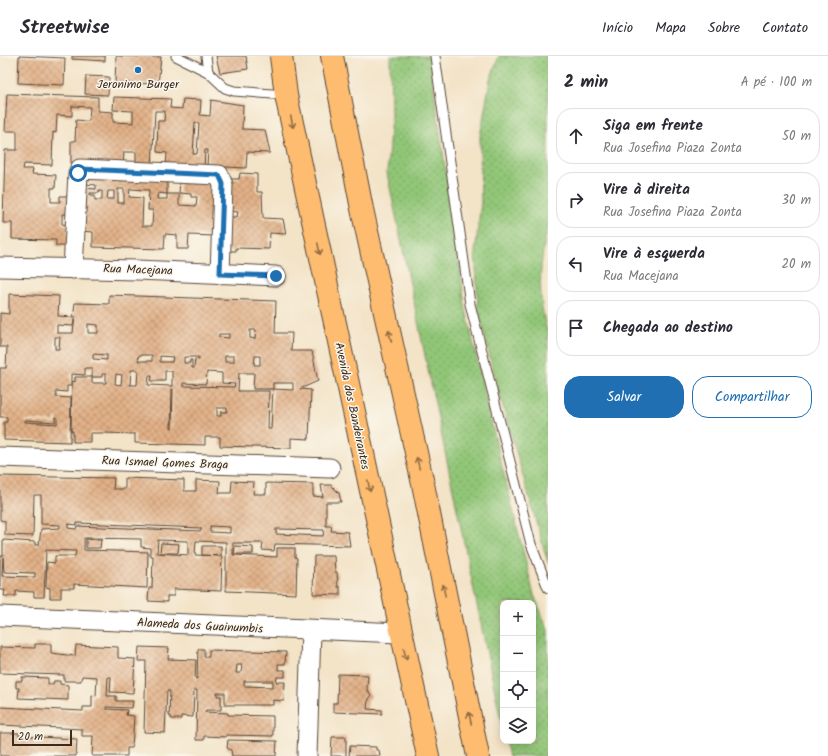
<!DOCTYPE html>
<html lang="pt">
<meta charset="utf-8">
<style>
body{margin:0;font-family:Kalam,sans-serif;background:#f7f7f7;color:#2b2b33}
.controls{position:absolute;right:12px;bottom:12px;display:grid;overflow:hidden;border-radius:8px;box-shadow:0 2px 10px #0003}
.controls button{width:36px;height:36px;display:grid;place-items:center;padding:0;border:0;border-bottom:1px solid #e1e1e2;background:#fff;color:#2b2b33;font:20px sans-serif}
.scale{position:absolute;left:12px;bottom:10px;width:60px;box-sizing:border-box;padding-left:4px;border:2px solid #3b2a1e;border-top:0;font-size:11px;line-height:14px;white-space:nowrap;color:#3b2a1e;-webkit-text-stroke:3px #fbf7ec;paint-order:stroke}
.stop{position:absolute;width:12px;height:12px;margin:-9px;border:3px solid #1f6fb2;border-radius:50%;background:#fff}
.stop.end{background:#1f6fb2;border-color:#fff;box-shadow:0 1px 4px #0008}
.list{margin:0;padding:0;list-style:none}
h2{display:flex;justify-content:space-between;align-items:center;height:52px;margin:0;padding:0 16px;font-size:17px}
h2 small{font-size:13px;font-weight:400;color:#7c7c81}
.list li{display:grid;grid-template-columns:26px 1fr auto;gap:12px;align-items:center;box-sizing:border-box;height:56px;margin:0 8px 8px;padding:0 8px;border:1px solid #e1e1e2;border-radius:16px}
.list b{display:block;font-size:15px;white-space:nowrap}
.list p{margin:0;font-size:13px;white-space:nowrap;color:#7c7c81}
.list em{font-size:13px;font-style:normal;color:#7c7c81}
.actions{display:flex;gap:8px;padding:12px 16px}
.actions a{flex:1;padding:9px 0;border:1px solid #1f6fb2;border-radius:16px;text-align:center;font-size:14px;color:#1f6fb2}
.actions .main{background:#1f6fb2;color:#fff}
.icon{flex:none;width:22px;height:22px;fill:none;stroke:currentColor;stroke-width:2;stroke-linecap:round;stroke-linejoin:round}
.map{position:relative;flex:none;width:548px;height:700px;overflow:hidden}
header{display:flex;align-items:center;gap:24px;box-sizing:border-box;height:56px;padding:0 20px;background:#fff;border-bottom:1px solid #e1e1e2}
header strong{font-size:19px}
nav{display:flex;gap:22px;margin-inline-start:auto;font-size:14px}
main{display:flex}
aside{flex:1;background:#fff}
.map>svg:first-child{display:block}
.grass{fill:url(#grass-dots);stroke:#66784a}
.building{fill:url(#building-cross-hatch);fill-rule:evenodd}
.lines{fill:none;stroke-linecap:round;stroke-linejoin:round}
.service-casing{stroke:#574637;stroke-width:11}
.minor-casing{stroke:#574637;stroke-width:21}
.trunk-casing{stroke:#574637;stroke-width:24}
.service{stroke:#fff;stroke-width:9}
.minor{stroke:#fff;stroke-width:19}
.trunk{stroke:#fdbc6f;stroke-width:22}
.oneway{stroke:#926c42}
.route{stroke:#1f6fb2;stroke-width:5}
.poi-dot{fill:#1f6fb2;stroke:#fbf7ec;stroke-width:1.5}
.labels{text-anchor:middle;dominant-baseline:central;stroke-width:3;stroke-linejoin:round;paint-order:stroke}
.poi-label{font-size:12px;fill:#3b2a1e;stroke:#fbf7ec}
.street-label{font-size:12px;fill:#3b2a1e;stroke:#fbf7ec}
</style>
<header>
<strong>Streetwise</strong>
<nav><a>Início</a><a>Mapa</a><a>Sobre</a><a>Contato</a></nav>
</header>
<main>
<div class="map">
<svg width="548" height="700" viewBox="0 0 548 700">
<defs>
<pattern id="grass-dots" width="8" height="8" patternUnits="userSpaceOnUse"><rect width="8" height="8" fill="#91c677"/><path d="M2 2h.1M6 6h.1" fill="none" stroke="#78a161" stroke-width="1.8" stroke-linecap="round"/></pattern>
<pattern id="building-cross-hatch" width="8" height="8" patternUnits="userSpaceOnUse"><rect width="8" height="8" fill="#e2b187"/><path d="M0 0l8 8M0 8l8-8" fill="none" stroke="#b8906e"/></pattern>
</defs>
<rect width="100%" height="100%" fill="#fbf7ec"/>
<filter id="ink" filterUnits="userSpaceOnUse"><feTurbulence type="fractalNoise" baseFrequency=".025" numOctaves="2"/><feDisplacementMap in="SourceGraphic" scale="8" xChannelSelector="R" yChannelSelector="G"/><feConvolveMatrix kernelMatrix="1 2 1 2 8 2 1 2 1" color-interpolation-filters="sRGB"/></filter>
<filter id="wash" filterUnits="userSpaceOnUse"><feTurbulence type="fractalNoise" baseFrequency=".012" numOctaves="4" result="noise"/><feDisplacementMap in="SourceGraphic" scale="16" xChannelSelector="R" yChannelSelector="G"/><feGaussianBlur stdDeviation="0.9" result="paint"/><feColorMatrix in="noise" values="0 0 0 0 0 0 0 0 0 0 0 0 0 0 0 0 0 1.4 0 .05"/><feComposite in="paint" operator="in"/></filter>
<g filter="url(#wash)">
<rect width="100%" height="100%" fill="#f3e3c7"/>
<g class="grass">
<polygon points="390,0 429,0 465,249 491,366 534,539 548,574 548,700 509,700 505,685 533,685 533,547 503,547 503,674 387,117 391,59"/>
<path d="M 499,0 L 548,0 L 548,171 C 539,207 537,241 548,278 L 548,507 L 494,319 L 478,251 L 475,196 L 481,147 L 480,81 L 490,24 Z"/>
</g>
<g id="blocks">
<g class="building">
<polygon points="19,0 65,2 64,29 18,27"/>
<polygon points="72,0 105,0 105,5 72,3"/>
<polygon points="116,0 161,1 158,28 115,27"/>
<polygon points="216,0 246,0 248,13 220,17"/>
<polygon points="86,20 109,21 108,39 85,38"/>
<path d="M 7,38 L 98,41 L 98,55 L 113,56 L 113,66 L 133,67 L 133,55 L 113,54 L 114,41 L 171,43 L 170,52 L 182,53 L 183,43 L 201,44 L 200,59 L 210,60 L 211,44 L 243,49 L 242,73 L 265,74 L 270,97 L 247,96 L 246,112 L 207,110 L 208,94 L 205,94 L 204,113 L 166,111 L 167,97 L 157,96 L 158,65 L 164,65 L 165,55 L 155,55 L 152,111 L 136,111 L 136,96 L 124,96 L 123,111 L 71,110 L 71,85 L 75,85 L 76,64 L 89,65 L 90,51 L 72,50 L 72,60 L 57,59 L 56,77 L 53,76 L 52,109 L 24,108 L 23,113 L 33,113 L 32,118 L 56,119 L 55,132 L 51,132 L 51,146 L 60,146 L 60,140 L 70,140 L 69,158 L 62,158 L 62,168 L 68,169 L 68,190 L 56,190 L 56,184 L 12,183 L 12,167 L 3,167 L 5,94 L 17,94 L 17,75 L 5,75 ZM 195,66 L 199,67 L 197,98 L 193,98 Z"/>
<polygon points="240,117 257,118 257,136 262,136 263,162 283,163 286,178 270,177 269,193 236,192 236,195 226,195 228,161 237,161 238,156 228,155 230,123 239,123"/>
<path d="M 86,121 L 167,124 L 167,138 L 158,137 L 157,143 L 167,143 L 167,138 L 179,138 L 179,149 L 196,150 L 197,141 L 191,141 L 191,138 L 179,137 L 180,124 L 209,126 L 214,130 L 214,180 L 189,179 L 188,193 L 177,193 L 177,179 L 165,178 L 164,193 L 93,191 L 93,176 L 80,175 L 84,132 L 96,133 L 96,129 L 86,128 ZM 118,133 L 124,133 L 124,147 L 118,147 ZM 130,133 L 149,134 L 148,154 L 153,154 L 152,170 L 142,170 L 143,142 L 129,141 ZM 99,135 L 102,135 L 102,144 L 95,144 L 95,139 L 90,139 L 90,137 L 99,137 ZM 108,135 L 114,135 L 114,143 L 107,143 Z"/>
<path d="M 9,238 L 59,240 L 58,260 L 73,261 L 75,247 L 109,248 L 109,239 L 276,245 L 275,277 L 292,277 L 291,295 L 312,295 L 318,325 L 300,333 L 311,334 L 309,383 L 291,382 L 291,392 L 220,390 L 220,381 L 205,381 L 205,389 L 135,387 L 135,378 L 105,377 L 90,377 L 90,386 L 73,386 L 73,375 L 71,375 L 72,325 L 75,326 L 75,321 L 92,321 L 92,327 L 106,327 L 106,318 L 102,318 L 102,321 L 92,321 L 92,312 L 85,312 L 85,319 L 71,318 L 71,330 L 67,330 L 67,336 L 56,335 L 56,341 L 71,342 L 70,386 L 4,384 L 4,366 L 7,366 L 7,361 L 0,361 L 0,312 L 6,312 L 7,291 L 0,291 L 0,257 L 9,258 ZM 75,260 L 73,277 L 57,277 L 57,269 L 73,270 ZM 88,268 L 98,269 L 98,277 L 88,277 ZM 250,274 L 256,274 L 255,283 L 250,282 ZM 219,278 L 229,278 L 229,282 L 219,281 ZM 55,281 L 60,281 L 59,293 L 55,293 ZM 93,298 L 107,299 L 107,304 L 93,303 ZM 139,299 L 152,299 L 152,305 L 138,305 ZM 160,300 L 173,301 L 172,306 L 160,306 ZM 225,300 L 234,300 L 234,306 L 225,306 ZM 255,300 L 260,300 L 260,309 L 254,309 ZM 184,301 L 199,301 L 199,304 L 195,303 L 194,312 L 192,312 L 192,304 L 190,304 L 190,307 L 184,307 ZM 131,314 L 138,314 L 137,329 L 130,329 ZM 165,315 L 172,315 L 172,330 L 148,329 L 149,320 L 152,320 L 151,325 L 165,325 ZM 207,316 L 222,317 L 222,327 L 235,328 L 234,331 L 183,330 L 183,327 L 206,328 ZM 239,317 L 254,317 L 253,333 L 273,333 L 273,327 L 293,327 L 293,334 L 273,333 L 271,373 L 268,373 L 269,335 L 238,335 ZM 116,318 L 122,319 L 121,329 L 115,328 ZM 172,333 L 173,333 L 172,372 L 171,372 ZM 217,352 L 227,352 L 227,356 L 221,356 L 221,360 L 217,360 ZM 55,361 L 57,361 L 57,368 L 25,366 L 25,364 L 55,366 Z"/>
<path d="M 0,420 L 114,422 L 113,433 L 125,433 L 125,422 L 184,424 L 184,435 L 196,435 L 196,424 L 220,425 L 219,437 L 231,437 L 232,425 L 254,426 L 253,438 L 266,438 L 266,427 L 313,428 L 313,440 L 323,441 L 321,429 L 331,429 L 339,437 L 341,446 L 326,446 L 326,470 L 332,470 L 331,475 L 348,476 L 350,490 L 275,488 L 274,495 L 262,494 L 263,487 L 233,487 L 233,499 L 277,501 L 277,492 L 295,492 L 295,501 L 297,502 L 296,538 L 226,535 L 226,486 L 196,485 L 195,499 L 222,500 L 221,535 L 174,533 L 174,540 L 167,540 L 167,546 L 148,545 L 149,532 L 152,532 L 153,500 L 150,500 L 150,492 L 141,491 L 141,483 L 84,482 L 84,494 L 148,496 L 147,532 L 74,528 L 74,532 L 61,532 L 61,542 L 50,542 L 50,532 L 46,531 L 47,506 L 55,507 L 55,500 L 75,500 L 76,495 L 46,494 L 44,541 L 34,541 L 34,536 L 16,535 L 16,540 L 4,540 L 5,534 L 0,534 L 0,500 L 3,500 L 3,484 L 35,486 L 35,489 L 39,489 L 41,473 L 60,472 L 60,469 L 41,468 L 41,439 L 34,439 L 33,480 L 5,479 L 5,465 L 0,464 ZM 77,467 L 201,472 L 201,475 L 77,470 L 76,473 L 68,472 L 68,468 L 77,469 ZM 210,470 L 230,471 L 230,477 L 210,476 ZM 276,473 L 324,474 L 323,480 L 276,478 ZM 158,484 L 188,485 L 188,499 L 157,497 ZM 3,501 L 4,516 L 35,517 L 35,521 L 2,520 Z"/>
<polygon points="86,483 101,484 100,492 86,492"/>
<polygon points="161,487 179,488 178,497 160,497"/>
<polygon points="202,490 221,490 221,500 202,499"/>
<polygon points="235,490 253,491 253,498 234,498"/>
<polygon points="314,500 334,500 335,516 337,516 338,531 340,531 340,539 313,538"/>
<polygon points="35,588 51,588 51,597 75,600 76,589 118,591 118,602 135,603 133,637 110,636 111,621 108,621 107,640 116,640 116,645 133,645 132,652 106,651 106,653 127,654 126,659 134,660 132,692 127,692 127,700 92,700 93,680 82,680 82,673 0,669 0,651 83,655 83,651 92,651 92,639 96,640 97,621 82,620 81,625 64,625 64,619 0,617 0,591 35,592"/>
<path d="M 139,591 L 169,592 L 168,603 L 196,604 L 195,622 L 197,623 L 198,593 L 204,593 L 204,601 L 209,601 L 209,594 L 286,596 L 285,608 L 278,608 L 278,614 L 285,614 L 285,621 L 277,621 L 276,626 L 285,626 L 284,645 L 273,644 L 273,649 L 225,649 L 225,637 L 217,637 L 217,640 L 221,640 L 221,654 L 206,654 L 205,656 L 228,657 L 228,659 L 273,660 L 273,680 L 226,679 L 226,681 L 204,680 L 204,684 L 196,684 L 197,634 L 194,634 L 193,661 L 181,660 L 181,663 L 171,663 L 171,660 L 169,660 L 170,635 L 167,635 L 165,677 L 144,676 L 146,605 L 138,605 ZM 237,609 L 242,609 L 241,617 L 236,617 ZM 244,625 L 273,625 L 273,631 L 244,630 Z"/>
<polygon points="338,618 368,619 367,633 371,640 368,645 367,653 382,654 382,658 333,656 333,647 337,647"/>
<polygon points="22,621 48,622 48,628 53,628 54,625 60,625 60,628 68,629 68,644 18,642 19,632 16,632 16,625 22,625"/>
<polygon points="0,677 19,677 19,680 77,683 76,700 0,700"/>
<polygon points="332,681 346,681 346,700 331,700"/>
<polygon points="228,684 277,685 276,700 232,700 231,694 227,692"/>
<polygon points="350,690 376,691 376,694 379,694 380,700 349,700"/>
</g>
</g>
</g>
<g filter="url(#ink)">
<use href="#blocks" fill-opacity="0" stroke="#574637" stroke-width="1"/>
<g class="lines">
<defs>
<g id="service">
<polyline points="176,0 208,16 225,32 234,35 286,39"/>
<polyline points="206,0 208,16"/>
<polyline points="435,0 470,248 531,488 548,532"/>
</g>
<g id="minor">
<polyline points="0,211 137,214 276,220"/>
<polyline points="73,213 78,117 80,113 219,119 223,129 220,218"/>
<polyline points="0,401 330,412"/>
<polyline points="0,560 400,577"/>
<polyline points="307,700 311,575"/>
</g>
<g id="trunk">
<polyline points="281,0 286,39 428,700"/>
<polyline points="332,0 362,153 423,428 478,700"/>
</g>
</defs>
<use href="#service" class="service-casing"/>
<use href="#minor" class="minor-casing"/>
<use href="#trunk" class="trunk-casing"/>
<use href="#service" class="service"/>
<use href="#minor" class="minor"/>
<use href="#trunk" class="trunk"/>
</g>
<defs><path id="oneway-shaft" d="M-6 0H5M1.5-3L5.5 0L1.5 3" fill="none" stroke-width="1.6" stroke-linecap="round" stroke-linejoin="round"/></defs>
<g class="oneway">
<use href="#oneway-shaft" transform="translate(292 66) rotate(78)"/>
<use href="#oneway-shaft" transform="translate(319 193) rotate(78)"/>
<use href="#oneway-shaft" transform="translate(390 280) rotate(-103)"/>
<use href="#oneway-shaft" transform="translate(418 407) rotate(-103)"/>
<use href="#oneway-shaft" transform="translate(369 430) rotate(78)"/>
<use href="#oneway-shaft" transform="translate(444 534) rotate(-101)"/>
<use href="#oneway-shaft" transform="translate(405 598) rotate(77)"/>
<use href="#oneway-shaft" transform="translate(470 662) rotate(-102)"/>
</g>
</g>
<g class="lines" filter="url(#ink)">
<polyline class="route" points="78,117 80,113 219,119 223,128 220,218 276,220"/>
</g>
<circle class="poi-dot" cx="138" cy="14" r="4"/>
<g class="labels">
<g class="poi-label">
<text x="138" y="28">Jeronimo Burger</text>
</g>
<g class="street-label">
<text transform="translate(138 214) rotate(2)">Rua Macejana</text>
<text transform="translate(352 350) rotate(78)">Avenida dos Bandeirantes</text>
<text transform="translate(165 407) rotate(2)">Rua Ismael Gomes Braga</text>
<text transform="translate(200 570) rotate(3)">Alameda dos Guainumbis</text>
</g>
</g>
</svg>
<div class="controls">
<button>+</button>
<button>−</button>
<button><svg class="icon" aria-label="locate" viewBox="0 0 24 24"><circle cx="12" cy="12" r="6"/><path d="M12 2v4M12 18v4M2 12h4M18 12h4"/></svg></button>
<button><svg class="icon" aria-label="layers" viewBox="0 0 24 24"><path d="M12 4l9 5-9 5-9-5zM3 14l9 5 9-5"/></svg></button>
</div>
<div class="scale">20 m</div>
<div class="stop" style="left:78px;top:117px"></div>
<div class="stop end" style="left:276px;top:220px"></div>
</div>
<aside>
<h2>2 min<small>A pé · 100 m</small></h2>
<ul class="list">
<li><svg class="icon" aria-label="ahead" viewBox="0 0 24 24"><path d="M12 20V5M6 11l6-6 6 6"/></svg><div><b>Siga em frente</b><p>Rua Josefina Piaza Zonta</p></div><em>50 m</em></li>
<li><svg class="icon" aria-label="right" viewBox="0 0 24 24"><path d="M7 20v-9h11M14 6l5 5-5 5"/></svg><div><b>Vire à direita</b><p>Rua Josefina Piaza Zonta</p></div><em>30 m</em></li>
<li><svg class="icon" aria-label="left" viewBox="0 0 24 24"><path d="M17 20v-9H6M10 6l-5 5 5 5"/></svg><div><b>Vire à esquerda</b><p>Rua Macejana</p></div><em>20 m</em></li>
<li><svg class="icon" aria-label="arrive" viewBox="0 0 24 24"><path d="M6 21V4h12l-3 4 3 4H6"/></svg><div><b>Chegada ao destino</b></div></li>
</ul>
<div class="actions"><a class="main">Salvar</a><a>Compartilhar</a></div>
</aside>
</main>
